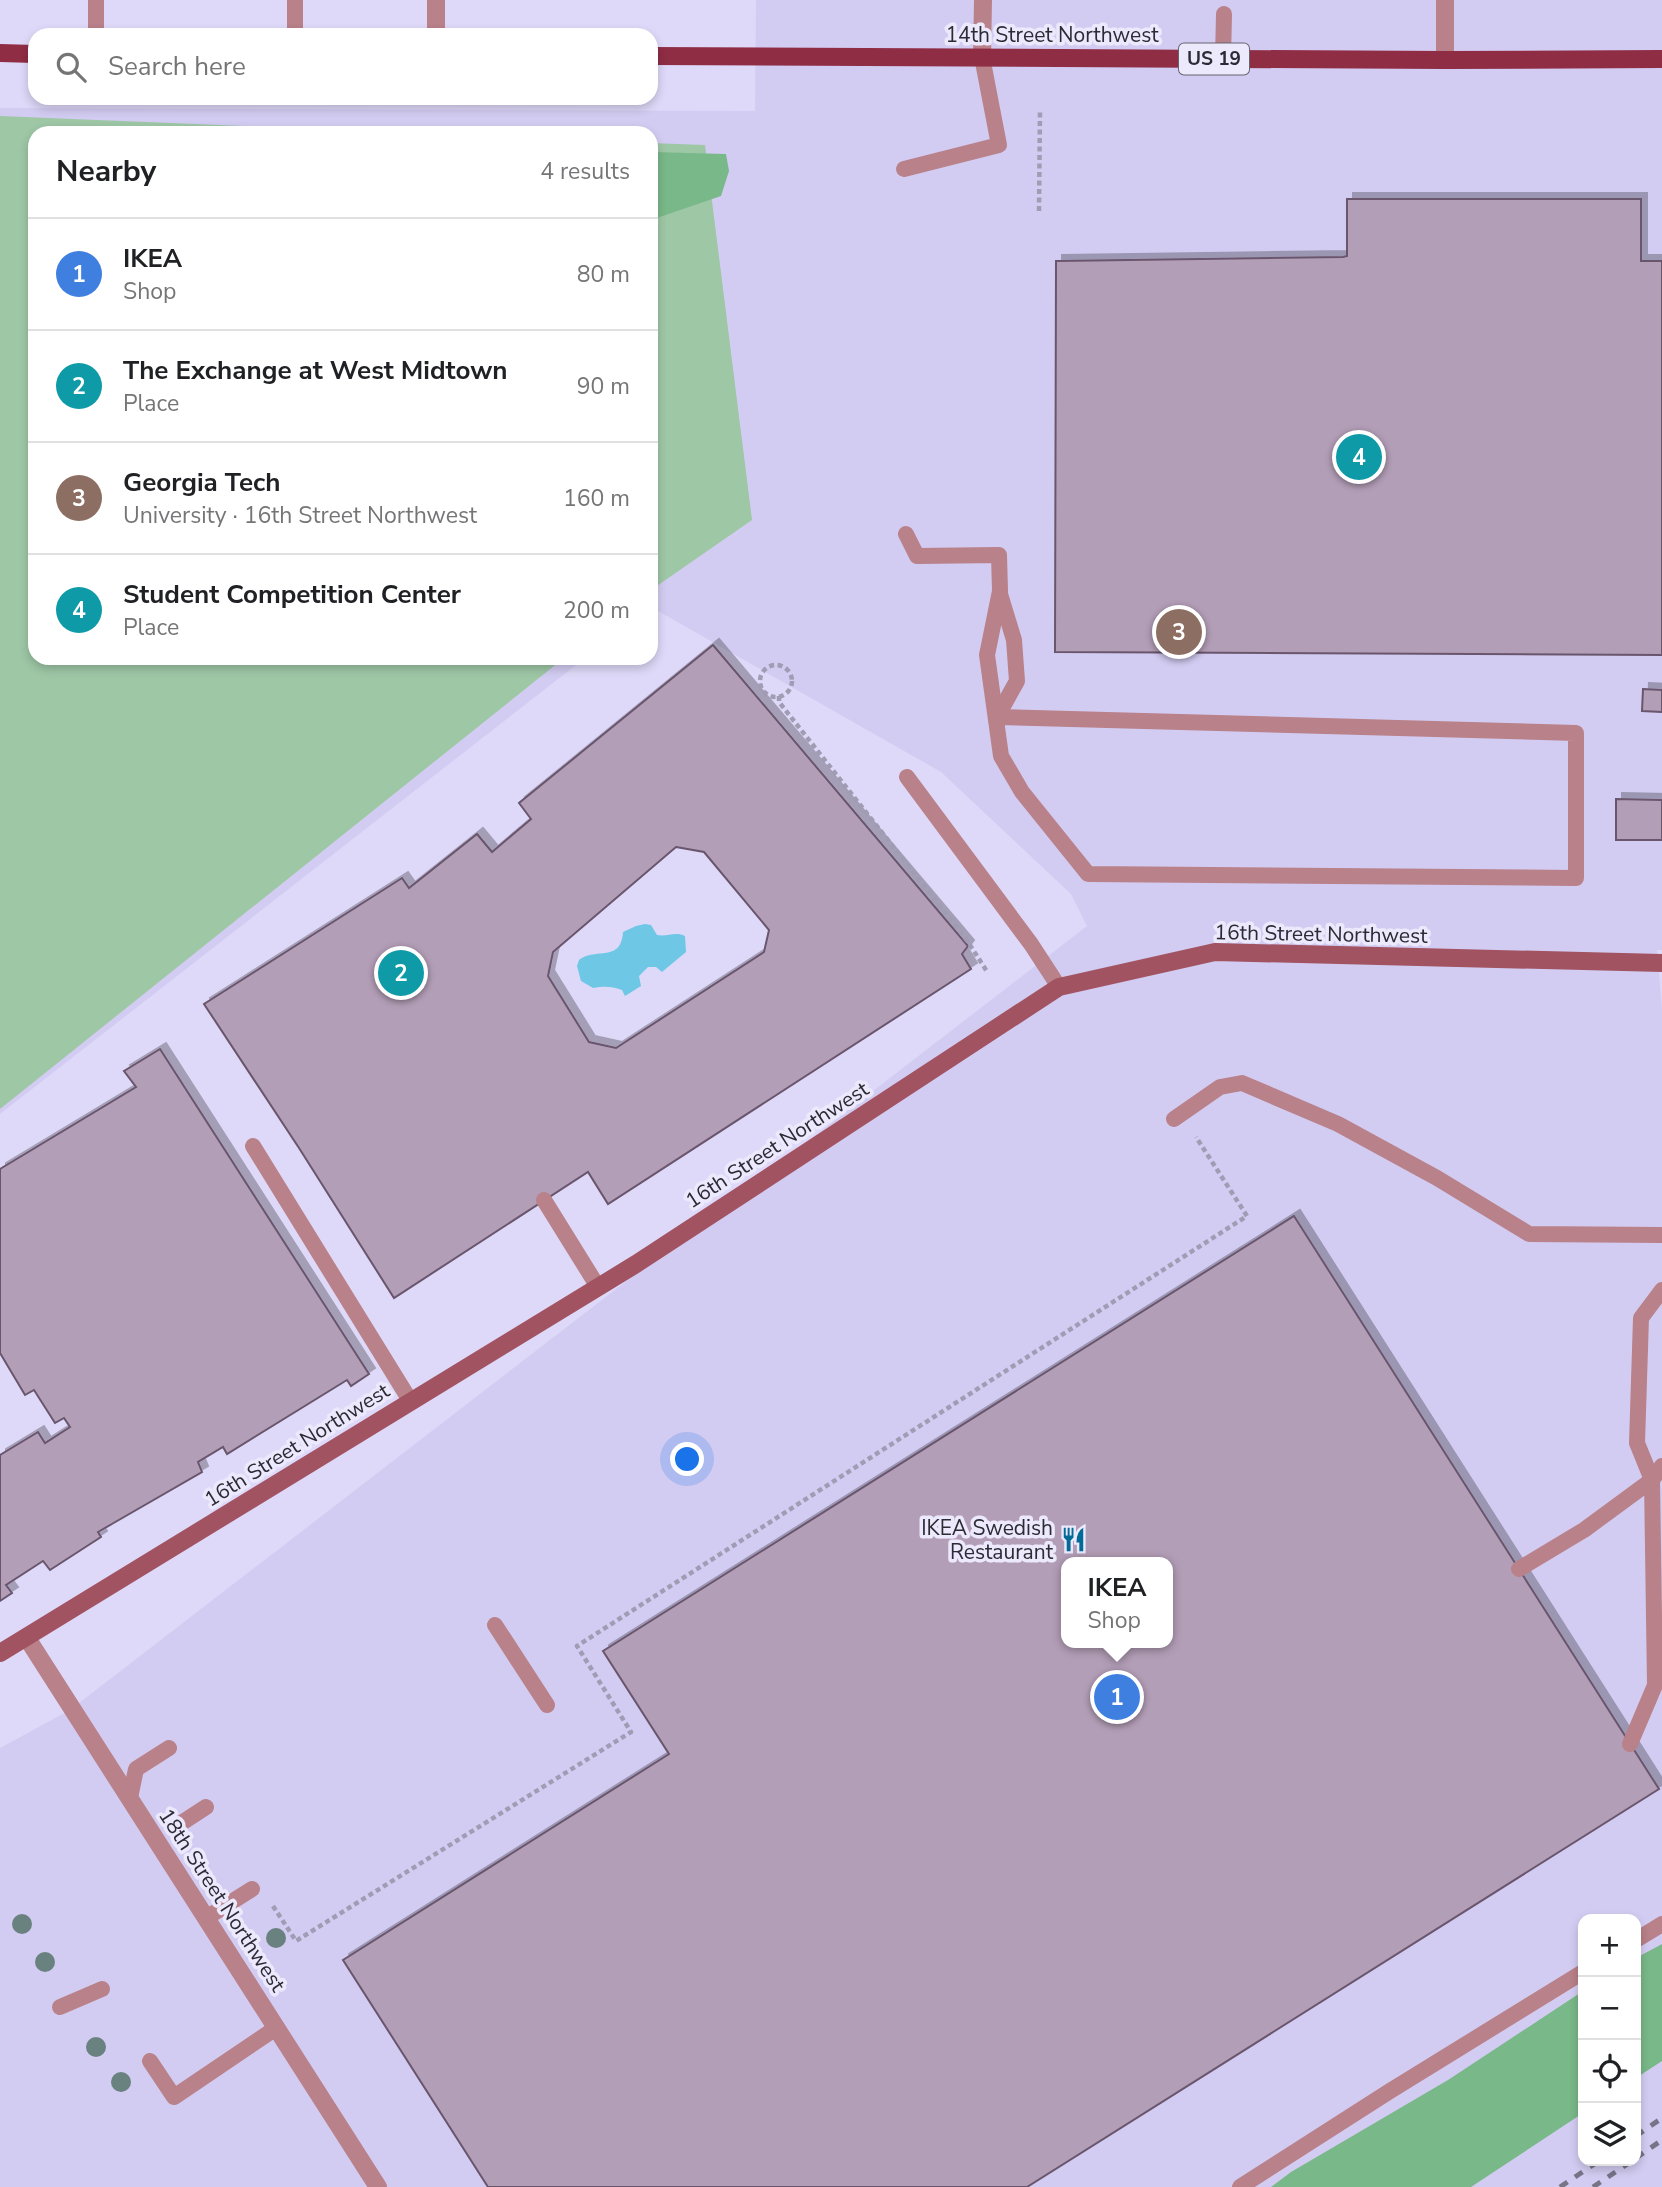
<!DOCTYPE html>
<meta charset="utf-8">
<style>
body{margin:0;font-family:"Nunito Sans",sans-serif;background:#f6f6f6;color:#202124}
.controls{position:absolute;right:21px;bottom:21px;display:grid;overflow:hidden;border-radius:14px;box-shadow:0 4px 10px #0003}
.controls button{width:63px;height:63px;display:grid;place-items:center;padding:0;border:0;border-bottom:2px solid #e0e0e0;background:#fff;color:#202124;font:35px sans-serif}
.you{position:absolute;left:688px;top:1460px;width:24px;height:24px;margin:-18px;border:5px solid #fff;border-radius:50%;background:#1a73e8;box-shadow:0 0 0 10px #1a73e833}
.badge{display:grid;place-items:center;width:46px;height:46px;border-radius:50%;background:#ea580c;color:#fff;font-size:23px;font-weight:700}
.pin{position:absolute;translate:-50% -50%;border:4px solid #fff;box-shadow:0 2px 7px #0006}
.popup{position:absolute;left:1061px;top:1557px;width:112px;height:91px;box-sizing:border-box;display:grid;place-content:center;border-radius:14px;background:#fff;filter:drop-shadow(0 2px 5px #0005);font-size:23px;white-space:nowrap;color:#757577}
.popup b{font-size:26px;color:#202124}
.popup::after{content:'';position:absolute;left:50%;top:100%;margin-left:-14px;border:14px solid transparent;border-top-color:#fff}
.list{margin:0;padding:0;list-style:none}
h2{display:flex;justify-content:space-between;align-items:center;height:91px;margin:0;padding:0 28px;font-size:30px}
h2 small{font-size:23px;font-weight:400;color:#757577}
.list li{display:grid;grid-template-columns:46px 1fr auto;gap:21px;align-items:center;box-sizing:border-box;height:112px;padding:0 28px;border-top:2px solid #e0e0e0}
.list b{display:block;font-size:26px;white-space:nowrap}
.list p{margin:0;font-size:23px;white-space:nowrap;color:#757577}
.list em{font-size:23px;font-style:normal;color:#757577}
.icon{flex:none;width:38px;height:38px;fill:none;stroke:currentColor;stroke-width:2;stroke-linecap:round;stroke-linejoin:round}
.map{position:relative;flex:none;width:1662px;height:2187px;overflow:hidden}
.search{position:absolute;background:#fff;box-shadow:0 4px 10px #0003;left:28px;top:28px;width:630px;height:77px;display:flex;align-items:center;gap:18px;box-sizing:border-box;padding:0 24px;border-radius:21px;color:#757577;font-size:26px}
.panel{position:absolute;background:#fff;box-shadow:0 4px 10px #0003;left:28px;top:126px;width:630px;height:539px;border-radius:21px}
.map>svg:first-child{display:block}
.built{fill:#d3ccf2;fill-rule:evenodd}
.green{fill:#9ec7a6}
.forest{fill:#79b888}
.water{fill:#6ec7e5}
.building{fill:#b39eb7;stroke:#69566d;stroke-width:2;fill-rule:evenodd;filter:url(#shadow)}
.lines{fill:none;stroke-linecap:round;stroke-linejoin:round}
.path{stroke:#a09cb4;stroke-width:4.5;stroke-dasharray:5 3.5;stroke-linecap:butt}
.lane{stroke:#b98189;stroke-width:16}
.street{stroke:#b98189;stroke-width:18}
.secondary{stroke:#a25361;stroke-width:18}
.primary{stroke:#8f2d45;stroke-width:18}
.rail{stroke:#787488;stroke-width:5;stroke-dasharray:9 9;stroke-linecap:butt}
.tree{fill:#69827f}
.labels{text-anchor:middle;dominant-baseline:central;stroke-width:7;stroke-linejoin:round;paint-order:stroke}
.shield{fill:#ece9fc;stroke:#666371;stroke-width:2}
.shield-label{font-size:19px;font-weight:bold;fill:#2c2a35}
.street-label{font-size:21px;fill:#2c2a35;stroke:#ece9fc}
.poi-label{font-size:21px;fill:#2c2a35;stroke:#ece9fc;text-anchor:end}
</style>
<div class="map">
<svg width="1662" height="2187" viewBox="0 0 1662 2187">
<defs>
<filter id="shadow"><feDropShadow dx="6" dy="-6" stdDeviation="0" flood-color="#0004"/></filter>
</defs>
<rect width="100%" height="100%" fill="#dfd9f9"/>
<path class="built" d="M 756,0 L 1662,0 L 1662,950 L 1657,950 L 1662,1008 L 1662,2187 L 0,2187 L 0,1748 L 70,1710 L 1087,926 L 1071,894 L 941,772 L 651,607 L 651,133 L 35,133 L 35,658 L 585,658 L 0,1114 L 0,108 L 755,111 ZM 1066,1562 L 1168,1562 L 1168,1643 L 1066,1643 ZM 1583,1919 L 1636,1919 L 1636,2161 L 1583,2161 Z"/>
<g class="green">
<polygon points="0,116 413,133 35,133 35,658 564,658 0,1109"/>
<polygon points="651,143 705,145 752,520 651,590"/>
</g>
<g class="forest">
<polygon points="651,152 726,154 729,171 721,196 651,220"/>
<polygon points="1662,1944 1662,2061 1636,2078 1636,1958"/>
<polygon points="1583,1991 1583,2113 1471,2187 1271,2187 1291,2172 1448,2080"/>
</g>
<path class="water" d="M 645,924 L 651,925 L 657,935 C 667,937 676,931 685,936 L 686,952 L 662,972 L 656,967 L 648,967 L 639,976 L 641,986 L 625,996 L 622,990 C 611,986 604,986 593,988 L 581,981 L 577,966 L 579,960 C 596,947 621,963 623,932 L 636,926 Z"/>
<g class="building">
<polygon points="1347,199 1641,199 1641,261 1662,261 1662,655 1055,652 1056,261 1343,257 1347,256"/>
<path d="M 713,645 L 968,946 L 962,954 L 971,969 L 608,1204 L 588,1172 L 394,1298 L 299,1148 L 204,1004 L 402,878 L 409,888 L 477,834 L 492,852 L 531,819 L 519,803 ZM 676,847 L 704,852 L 769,930 L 764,952 L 616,1048 L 589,1042 L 548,976 L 553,952 Z"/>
<polygon points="1643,689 1662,690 1662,712 1642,711"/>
<polygon points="1616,799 1662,800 1662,840 1616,840"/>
<polygon points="160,1049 369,1374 351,1386 347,1380 227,1454 223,1447 198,1462 202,1472 98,1532 101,1537 50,1570 43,1561 6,1585 12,1593 0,1601 0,1455 38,1432 45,1443 70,1427 64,1418 55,1423 34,1390 25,1395 0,1353 0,1169 136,1087 124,1071"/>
<path d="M 1294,1216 L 1659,1789 L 1027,2187 L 488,2187 L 343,1960 L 669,1754 L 603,1651 ZM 1066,1562 L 1168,1562 L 1168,1643 L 1066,1643 Z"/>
</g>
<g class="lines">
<g class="path">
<polyline points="1039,211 1040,109"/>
<circle cx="776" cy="681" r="16"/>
<polyline points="779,696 779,702 966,939 988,973"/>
<polyline points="273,1906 296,1941 631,1732 577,1646 1247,1216 1196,1137"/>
</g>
<g class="lane">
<polyline points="295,0 295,35"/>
<polyline points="96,35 96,0"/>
<polyline points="1223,59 1224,14"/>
<polyline points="904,169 999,145 982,57"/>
<polyline points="906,534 917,556 999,555 1000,591 987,655 1001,756 1022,792 1088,874 1576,878 1576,733 997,717"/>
<polyline points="997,717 1017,681 1014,640 1000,594"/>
<polyline points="907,777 1031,944 1059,987"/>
<polyline points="1174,1119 1220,1087 1242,1083 1338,1124 1437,1178 1529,1234 1662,1235"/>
<polyline points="253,1146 411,1402"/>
<polyline points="544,1200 598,1287"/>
<polyline points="1519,1569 1584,1530 1652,1480 1662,1466"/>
<polyline points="495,1625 547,1705"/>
<polyline points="1630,1744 1655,1685 1652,1480 1637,1443 1641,1318 1662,1290"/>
<polyline points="130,1798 136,1769 169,1748"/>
<polyline points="183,1822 206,1807"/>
<polyline points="206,1918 252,1889"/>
<polyline points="1636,1940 1662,1924"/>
<polyline points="60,2007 102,1989"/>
<polyline points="150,2061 174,2097 276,2028"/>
<polyline points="1240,2187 1390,2091 1583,1972"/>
</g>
<g class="street">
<polyline points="436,0 436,35"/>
<polyline points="1445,0 1445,60"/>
<polyline points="982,57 983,0"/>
<polyline points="27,1638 378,2187"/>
</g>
<polyline class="secondary" points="0,1653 636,1264 1059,987 1215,952 1662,963"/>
<g class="primary">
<polyline points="0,53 35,54"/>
<polyline points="651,56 1445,60 1662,59"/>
</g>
<g class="rail">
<polyline points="1636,2136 1662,2118"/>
<polyline points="1636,2158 1662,2140"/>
<polyline points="1560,2187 1599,2161"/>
<polyline points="1593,2187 1632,2161"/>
</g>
</g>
<g class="tree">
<circle cx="22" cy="1924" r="10"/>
<circle cx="276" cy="1938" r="10"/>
<circle cx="45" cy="1962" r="10"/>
<circle cx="96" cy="2047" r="10"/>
<circle cx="121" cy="2082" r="10"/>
</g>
<defs>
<symbol id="restaurant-bare" viewBox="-9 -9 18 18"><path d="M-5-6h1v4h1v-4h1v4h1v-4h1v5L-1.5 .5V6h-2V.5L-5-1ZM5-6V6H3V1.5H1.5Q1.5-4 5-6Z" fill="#026a97" stroke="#ece9fc" stroke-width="2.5" paint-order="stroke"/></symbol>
</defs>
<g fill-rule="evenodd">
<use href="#restaurant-bare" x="1056" y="1522" width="35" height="35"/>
</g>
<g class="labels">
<rect class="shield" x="1179" y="43.5" width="70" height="31" rx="5"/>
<g class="shield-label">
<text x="1214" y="59">US 19</text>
</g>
<g class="street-label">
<text x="1052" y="35">14th Street Northwest</text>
<text transform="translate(1321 934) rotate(1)">16th Street Northwest</text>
<text transform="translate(777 1145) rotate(-33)">16th Street Northwest</text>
<text transform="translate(297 1445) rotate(-32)">16th Street Northwest</text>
<text transform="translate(222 1900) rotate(57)">18th Street Northwest</text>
</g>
<g class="poi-label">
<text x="1053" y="1528">IKEA Swedish<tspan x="1053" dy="24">Restaurant</tspan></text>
</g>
</g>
</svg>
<div class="controls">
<button>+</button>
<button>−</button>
<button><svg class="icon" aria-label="locate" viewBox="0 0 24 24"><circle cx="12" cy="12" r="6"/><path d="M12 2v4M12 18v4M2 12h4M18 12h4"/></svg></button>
<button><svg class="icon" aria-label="layers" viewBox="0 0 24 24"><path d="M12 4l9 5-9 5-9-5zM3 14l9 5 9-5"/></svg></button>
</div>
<div class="you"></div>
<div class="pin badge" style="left:1117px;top:1697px;background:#3f7fe0">1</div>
<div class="popup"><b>IKEA</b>Shop</div>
<div class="pin badge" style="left:401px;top:973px;background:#0f9aa8">2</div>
<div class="pin badge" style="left:1179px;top:632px;background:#8d6e63">3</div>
<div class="pin badge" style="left:1359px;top:457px;background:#0f9aa8">4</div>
<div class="search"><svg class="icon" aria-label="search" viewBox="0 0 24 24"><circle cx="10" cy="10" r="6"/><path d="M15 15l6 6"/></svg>Search here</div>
<section class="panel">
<h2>Nearby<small>4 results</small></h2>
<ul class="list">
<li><span class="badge" style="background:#3f7fe0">1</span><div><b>IKEA</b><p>Shop</p></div><em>80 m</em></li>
<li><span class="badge" style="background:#0f9aa8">2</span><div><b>The Exchange at West Midtown</b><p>Place</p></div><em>90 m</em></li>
<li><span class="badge" style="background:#8d6e63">3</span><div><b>Georgia Tech</b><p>University · 16th Street Northwest</p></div><em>160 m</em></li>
<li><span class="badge" style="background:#0f9aa8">4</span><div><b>Student Competition Center</b><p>Place</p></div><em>200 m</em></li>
</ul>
</section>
</div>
